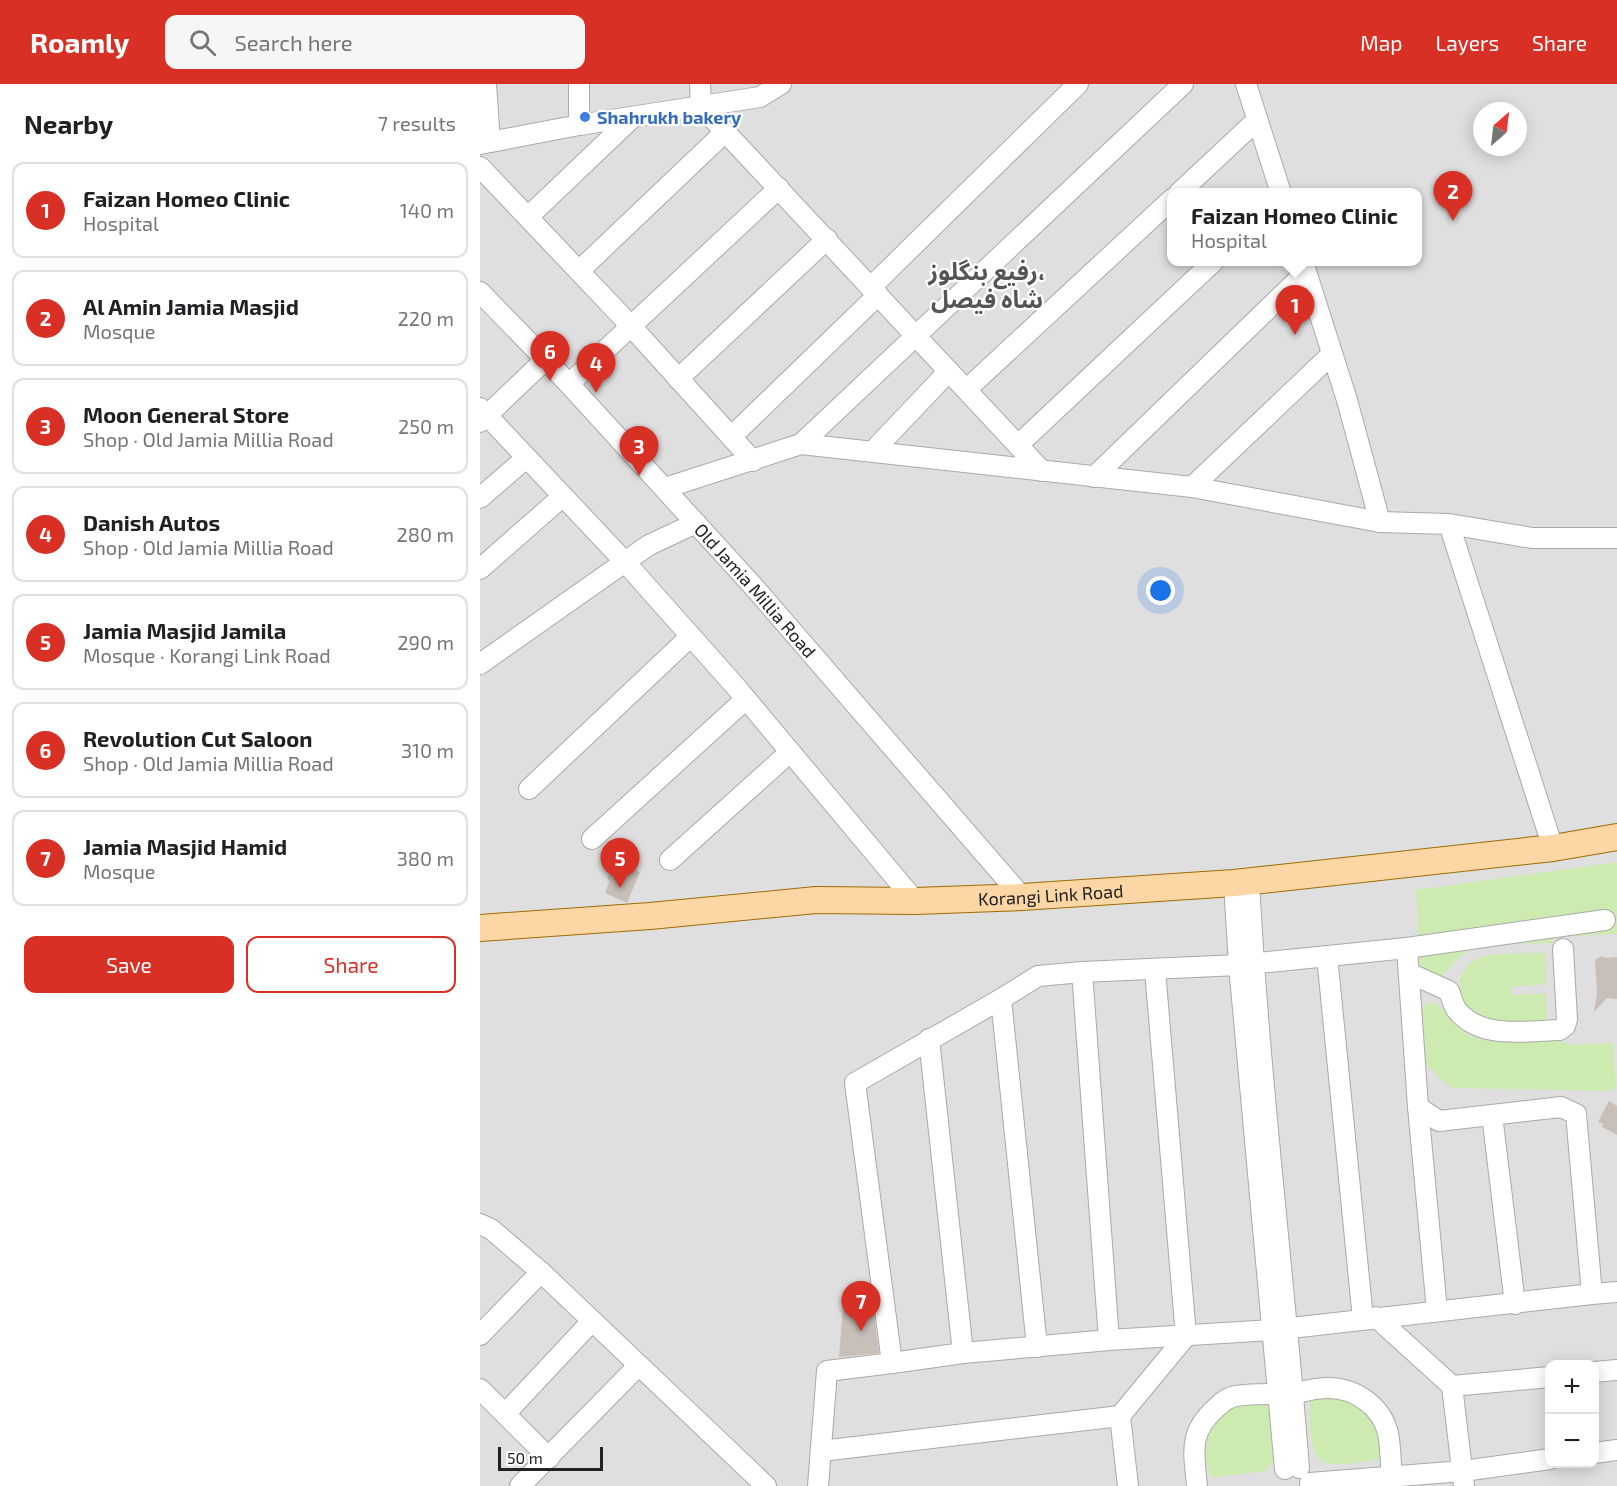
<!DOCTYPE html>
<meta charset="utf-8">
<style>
body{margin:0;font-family:"Exo 2","Noto Sans Arabic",sans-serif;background:#f6f6f6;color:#202124}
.controls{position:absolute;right:18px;bottom:18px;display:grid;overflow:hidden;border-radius:12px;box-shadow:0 3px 15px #0003}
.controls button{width:54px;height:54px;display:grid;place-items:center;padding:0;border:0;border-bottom:2px solid #e0e0e0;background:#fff;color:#202124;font:30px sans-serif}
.compass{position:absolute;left:993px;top:18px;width:54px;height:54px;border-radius:50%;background:#fff;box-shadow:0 3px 15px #0003;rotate:28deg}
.scale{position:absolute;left:18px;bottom:15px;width:105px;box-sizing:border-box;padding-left:6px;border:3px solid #222;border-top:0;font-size:16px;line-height:21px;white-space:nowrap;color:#222;-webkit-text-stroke:4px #fff;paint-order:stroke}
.you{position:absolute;left:681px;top:507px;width:21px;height:21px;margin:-15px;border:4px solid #fff;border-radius:50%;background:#1a73e8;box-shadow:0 0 0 9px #1a73e833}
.badge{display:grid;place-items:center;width:39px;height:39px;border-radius:50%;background:#d93025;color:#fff;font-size:20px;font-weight:700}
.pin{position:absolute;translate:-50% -50px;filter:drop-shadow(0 2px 3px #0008)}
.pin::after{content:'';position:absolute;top:32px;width:21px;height:18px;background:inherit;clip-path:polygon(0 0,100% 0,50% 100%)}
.popup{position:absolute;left:687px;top:104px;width:255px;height:78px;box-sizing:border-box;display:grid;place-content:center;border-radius:12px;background:#fff;filter:drop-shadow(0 2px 4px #0005);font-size:20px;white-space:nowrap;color:#757577}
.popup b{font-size:22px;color:#202124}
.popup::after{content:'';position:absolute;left:50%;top:100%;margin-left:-12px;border:12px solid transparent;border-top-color:#fff}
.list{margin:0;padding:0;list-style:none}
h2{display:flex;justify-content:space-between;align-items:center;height:78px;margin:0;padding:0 24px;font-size:26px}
h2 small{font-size:20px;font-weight:400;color:#757577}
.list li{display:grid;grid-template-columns:39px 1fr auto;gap:18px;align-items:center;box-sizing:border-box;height:96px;margin:0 12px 12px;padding:0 12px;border:2px solid #e0e0e0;border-radius:12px}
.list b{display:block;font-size:22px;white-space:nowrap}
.list p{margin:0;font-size:20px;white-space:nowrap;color:#757577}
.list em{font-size:20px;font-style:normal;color:#757577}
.actions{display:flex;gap:12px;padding:18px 24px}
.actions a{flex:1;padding:14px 0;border:2px solid #d93025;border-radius:12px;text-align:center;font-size:21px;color:#d93025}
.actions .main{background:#d93025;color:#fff}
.icon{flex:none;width:33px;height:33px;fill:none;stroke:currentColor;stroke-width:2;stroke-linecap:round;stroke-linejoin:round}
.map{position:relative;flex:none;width:1137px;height:1402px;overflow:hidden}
header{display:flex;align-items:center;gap:36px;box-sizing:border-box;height:84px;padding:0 30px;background:#d93025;color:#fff}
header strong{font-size:28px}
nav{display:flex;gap:33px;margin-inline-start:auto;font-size:21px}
.search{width:420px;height:54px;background:#f6f6f6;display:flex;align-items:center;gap:15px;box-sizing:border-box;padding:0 21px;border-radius:12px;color:#757577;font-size:22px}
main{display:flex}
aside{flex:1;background:#fff}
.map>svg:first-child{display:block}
.residential{fill:#e0dfdf;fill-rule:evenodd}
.grass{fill:#cdebb0}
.building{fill:#c7bfb8}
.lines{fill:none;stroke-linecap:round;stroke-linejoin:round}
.minor-casing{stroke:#a9a9a9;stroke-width:22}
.major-casing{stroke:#a06b00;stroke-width:28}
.minor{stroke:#fff;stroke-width:20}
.major{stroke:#fcd6a4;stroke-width:26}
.shop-dot{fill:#3f7fe0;stroke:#fff;stroke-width:2}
.labels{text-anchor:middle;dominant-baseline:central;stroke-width:4.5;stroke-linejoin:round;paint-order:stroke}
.shop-label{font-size:18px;font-weight:bold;fill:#366cbe;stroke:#fff;text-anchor:start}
.street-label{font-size:18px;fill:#222;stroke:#fff}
.district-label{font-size:24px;font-weight:bold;fill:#555;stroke:#fff}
</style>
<header>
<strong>Roamly</strong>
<div class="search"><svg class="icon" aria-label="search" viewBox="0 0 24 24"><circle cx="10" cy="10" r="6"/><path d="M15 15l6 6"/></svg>Search here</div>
<nav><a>Map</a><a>Layers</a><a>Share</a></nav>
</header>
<main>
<aside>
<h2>Nearby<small>7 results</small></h2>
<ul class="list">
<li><span class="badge">1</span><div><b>Faizan Homeo Clinic</b><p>Hospital</p></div><em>140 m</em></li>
<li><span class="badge">2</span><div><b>Al Amin Jamia Masjid</b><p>Mosque</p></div><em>220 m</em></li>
<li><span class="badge">3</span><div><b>Moon General Store</b><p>Shop · Old Jamia Millia Road</p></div><em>250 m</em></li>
<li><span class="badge">4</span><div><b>Danish Autos</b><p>Shop · Old Jamia Millia Road</p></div><em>280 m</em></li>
<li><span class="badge">5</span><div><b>Jamia Masjid Jamila</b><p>Mosque · Korangi Link Road</p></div><em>290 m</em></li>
<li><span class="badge">6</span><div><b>Revolution Cut Saloon</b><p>Shop · Old Jamia Millia Road</p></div><em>310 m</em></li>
<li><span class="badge">7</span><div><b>Jamia Masjid Hamid</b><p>Mosque</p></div><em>380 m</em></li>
</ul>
<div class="actions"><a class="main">Save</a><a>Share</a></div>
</aside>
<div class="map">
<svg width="1137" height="1402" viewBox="0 0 1137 1402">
<rect width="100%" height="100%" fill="#f2efe9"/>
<path class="residential" d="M 0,0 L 1137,0 L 1137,1402 L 0,1402 ZM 1002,27 L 1038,27 L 1038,63 L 1002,63 ZM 692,109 L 938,109 L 938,178 L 692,178 ZM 1070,1280 L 1114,1280 L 1114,1380 L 1070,1380 Z"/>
<g class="grass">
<polygon points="1137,778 1137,850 1075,853 1072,859 1002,860 993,863 979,873 961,893 941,904 936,806"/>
<path d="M 1065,869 L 1066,900 L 1031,903 L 1032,911 L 1066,909 L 1067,941 C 1049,941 1024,945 1007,941 C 976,936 967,890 997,875 C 1013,867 1046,870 1065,869 Z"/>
<path d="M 949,918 C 965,921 968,934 979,944 C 986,951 997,955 1006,957 L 1079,957 L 1092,961 L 1133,959 L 1136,1004 L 1129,1007 L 975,1004 L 968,1002 L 941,975 L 941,924 Z"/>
<path d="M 839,1312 L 871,1314 L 900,1344 L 901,1372 L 899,1375 C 887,1377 861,1382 851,1380 C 826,1376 831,1337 829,1318 Z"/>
<polygon points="790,1318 796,1373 785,1387 731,1394 725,1373 728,1353 738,1335 754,1322"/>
</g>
<g class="building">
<polygon points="138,779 160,788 147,819 125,809 129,798 127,792 133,789"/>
<polygon points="1122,872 1126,874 1137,873 1137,915 1127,914 1114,928 1117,909 1115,876"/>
<polygon points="1129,1017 1137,1022 1137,1051 1122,1043 1123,1040 1118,1038"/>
<polygon points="392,1217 399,1269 359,1273 363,1221"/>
</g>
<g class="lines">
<defs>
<g id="minor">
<polyline points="6,0 10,58"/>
<polyline points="99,0 99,41"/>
<polyline points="220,0 221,22 562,387"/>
<polyline points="766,0 801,109"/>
<polyline points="0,60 99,41 280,13 301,0"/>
<polyline points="0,83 150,241 273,377"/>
<polyline points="699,109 777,36"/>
<polyline points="48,133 153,33"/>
<polyline points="823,178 867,316 900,438"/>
<polyline points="99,187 245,48"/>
<polyline points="391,203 598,0"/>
<path id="s1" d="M 0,208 L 89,300 L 273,502 L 542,813"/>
<polyline points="198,295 347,155"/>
<polyline points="89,300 299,104"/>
<polyline points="487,305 692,115"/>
<polyline points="0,324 145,478 256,603 435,817"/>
<polyline points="0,338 65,276"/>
<polyline points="251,353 398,211"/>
<polyline points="321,360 703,0"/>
<polyline points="538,361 733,178"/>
<polyline points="393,367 469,287"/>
<polyline points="614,393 826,188"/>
<polyline points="712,403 852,270"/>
<polyline points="185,404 321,360 712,403 900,438 969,440 1052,454 1137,454"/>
<polyline points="0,414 46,374"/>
<polyline points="969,440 1073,764"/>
<polyline points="0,485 82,413"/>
<polyline points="0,580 169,461 216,439"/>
<polyline points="49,705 211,552"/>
<polyline points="112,755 266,615"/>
<polyline points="190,776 310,668"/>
<path d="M 769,797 C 779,993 804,1188 819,1384"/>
<polyline points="754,799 759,881 805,1385"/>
<polyline points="927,864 1125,836"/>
<polyline points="847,872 883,1235"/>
<polyline points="602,888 629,1256"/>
<path d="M 929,889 L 969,907 C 971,912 973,920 976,925 C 999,956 1046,947 1080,946 L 1085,942 L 1087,935 L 1083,865"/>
<polyline points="521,915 557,1263"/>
<polyline points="938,1023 957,1227"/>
<polyline points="1012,1031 1035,1220"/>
<polyline points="0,1140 11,1145 61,1188 286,1402"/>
<polyline points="896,1233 972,1302 984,1402"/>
<polyline points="0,1251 61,1188"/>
<polyline points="483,1269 629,1256 793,1246 1112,1210"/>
<polyline points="412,1279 483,1269 449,955"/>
<polyline points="1114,1288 1137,1286"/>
<polyline points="972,1302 1070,1293"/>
<polyline points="0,1305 69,1374"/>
<path d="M 813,1309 C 824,1308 835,1304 846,1304 C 876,1303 905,1324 909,1355 C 911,1370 911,1386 912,1402"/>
<polyline points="25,1330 112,1237"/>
<polyline points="640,1332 706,1252 675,886"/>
<polyline points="341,1367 640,1332 648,1402"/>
<polyline points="1114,1369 1137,1366"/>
<polyline points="830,1399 983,1387 1070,1375"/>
<polyline points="40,1402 158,1282"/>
<polyline points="338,1402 347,1287 412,1279 375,999 521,915 558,892 602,888 759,881 927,864 938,1023 959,1037 1081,1023 1096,1030 1112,1210 1137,1208"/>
<path d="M 717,1402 C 714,1368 708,1349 736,1324 C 741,1319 749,1313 756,1312 C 769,1310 784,1310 798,1310"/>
</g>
<g id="major">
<path id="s2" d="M 0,844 L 170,832 L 336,816 L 435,817 L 542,813 L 754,799 L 1073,764 L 1137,753"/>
</g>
</defs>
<use href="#minor" class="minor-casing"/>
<use href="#major" class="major-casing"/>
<use href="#minor" class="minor"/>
<use href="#major" class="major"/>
</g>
<circle class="shop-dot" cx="105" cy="33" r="6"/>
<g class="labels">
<g class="shop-label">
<text x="117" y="33">Shahrukh bakery</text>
</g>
<g class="street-label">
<text stroke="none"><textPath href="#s1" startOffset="406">Old Jamia Millia Road</textPath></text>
<text stroke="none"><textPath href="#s2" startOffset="572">Korangi Link Road</textPath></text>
</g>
<g class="district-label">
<text x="507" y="186">رفیع بنگلوز،<tspan x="507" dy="28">شاہ فیصل</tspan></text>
</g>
</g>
</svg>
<div class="controls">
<button>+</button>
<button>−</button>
</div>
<svg class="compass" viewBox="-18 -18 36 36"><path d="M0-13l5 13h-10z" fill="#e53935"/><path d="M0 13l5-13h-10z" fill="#757577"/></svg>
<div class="scale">50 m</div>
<div class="you"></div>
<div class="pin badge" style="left:815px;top:251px">1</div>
<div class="popup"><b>Faizan Homeo Clinic</b>Hospital</div>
<div class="pin badge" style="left:973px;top:137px">2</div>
<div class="pin badge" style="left:159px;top:392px">3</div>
<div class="pin badge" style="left:116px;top:309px">4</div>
<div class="pin badge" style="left:140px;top:804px">5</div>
<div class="pin badge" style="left:70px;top:297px">6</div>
<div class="pin badge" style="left:381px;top:1247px">7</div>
</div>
</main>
